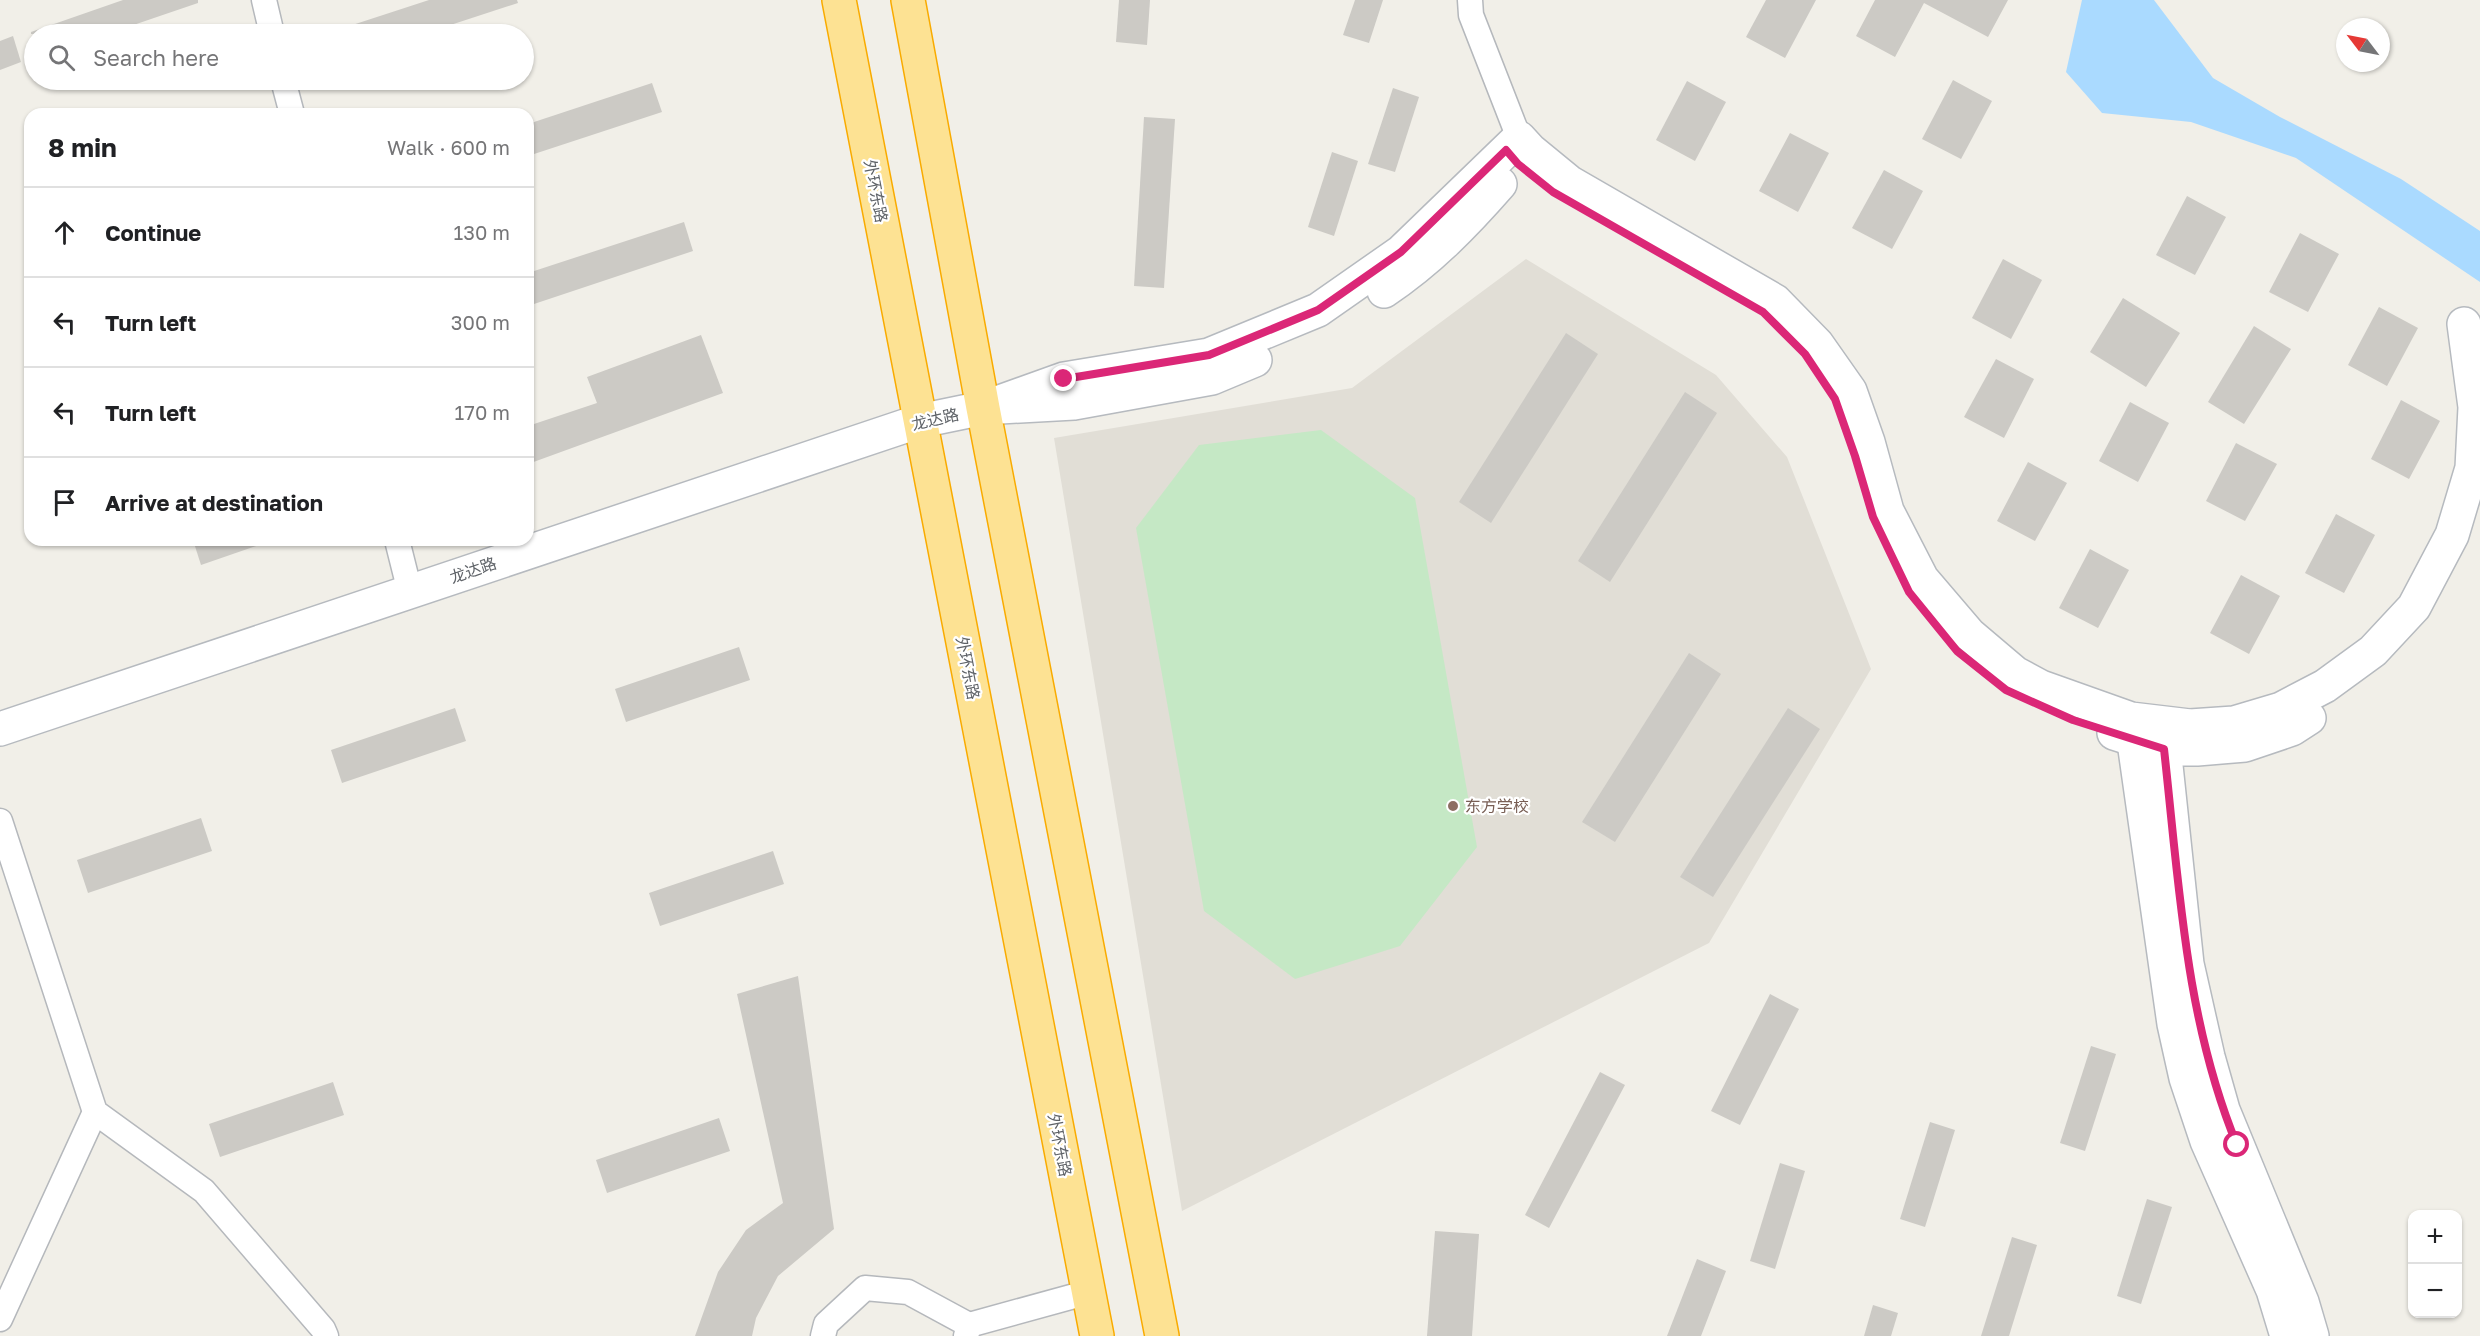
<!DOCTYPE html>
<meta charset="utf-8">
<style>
body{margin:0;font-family:"Golos Text","Noto Sans SC",sans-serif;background:#f2f2f2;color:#202124}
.controls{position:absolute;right:18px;bottom:18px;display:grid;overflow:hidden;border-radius:12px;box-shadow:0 2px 4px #0004}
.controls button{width:54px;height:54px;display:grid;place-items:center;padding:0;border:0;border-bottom:2px solid #e0e0e0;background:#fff;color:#202124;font:30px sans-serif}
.compass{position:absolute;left:2336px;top:18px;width:54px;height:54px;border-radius:50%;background:#fff;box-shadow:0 2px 4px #0004;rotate:302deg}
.stop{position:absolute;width:18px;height:18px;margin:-14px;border:4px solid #db2777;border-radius:50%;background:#fff}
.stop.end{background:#db2777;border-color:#fff;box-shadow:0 2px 6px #0008}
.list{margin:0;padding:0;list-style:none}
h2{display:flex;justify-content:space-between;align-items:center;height:78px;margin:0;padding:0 24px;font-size:26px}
h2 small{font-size:20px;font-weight:400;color:#757577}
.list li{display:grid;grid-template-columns:39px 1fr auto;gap:18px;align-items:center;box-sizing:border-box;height:90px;padding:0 24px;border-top:2px solid #e0e0e0}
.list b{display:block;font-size:22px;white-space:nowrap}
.list em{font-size:20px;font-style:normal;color:#757577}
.icon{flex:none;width:33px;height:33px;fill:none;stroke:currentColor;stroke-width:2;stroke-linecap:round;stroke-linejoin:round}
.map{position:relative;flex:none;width:2480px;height:1336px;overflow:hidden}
.search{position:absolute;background:#fff;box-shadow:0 2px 4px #0004;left:24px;top:24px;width:510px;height:66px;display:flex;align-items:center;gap:15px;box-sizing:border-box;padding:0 21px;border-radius:33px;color:#757577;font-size:22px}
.panel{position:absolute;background:#fff;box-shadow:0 2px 4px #0004;left:24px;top:108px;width:510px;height:438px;border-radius:18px}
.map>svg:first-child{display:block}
.education{fill:#e1ded6}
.green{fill:#c5e8c5}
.water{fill:#aadaff}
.building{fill:#cccac5}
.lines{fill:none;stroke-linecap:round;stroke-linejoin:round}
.street-casing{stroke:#b5b8bc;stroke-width:27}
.secondary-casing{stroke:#b6babf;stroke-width:36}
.highway-casing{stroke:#f9ab00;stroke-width:36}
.street{stroke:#fff;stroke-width:24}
.secondary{stroke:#fff;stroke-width:33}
.highway{stroke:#fde293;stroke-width:33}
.route{stroke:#db2777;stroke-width:8}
.education-dot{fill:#8d6e63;stroke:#fff;stroke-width:2}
.labels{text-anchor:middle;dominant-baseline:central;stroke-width:4.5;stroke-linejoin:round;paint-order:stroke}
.street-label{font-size:16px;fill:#5f6368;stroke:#fff}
.education-label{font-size:16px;fill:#785e54;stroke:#fff;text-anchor:start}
</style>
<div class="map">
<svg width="2480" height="1336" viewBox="0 0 2480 1336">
<rect width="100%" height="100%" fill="#f1efe8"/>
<polygon class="education" points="1526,259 1716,375 1787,457 1871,669 1709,943 1182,1211 1054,438 1352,388"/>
<polygon class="green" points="1321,430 1415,498 1477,847 1400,946 1295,979 1204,911 1136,528 1199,445"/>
<polygon class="water" points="2082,0 2154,0 2213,78 2280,117 2401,179 2480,231 2480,282 2296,158 2191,122 2102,113 2066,72"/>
<g class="building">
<polygon points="123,0 198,0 198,3 107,34 31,34 31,32"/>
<polygon points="429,0 517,0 518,3 423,34 334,34 334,31"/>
<polygon points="1119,0 1150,0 1147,45 1116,42"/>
<polygon points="1355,0 1383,0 1369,43 1343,35"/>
<polygon points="1766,0 1816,0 1785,58 1746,37"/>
<polygon points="1875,0 2008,0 1988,37 1924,3 1895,57 1856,36"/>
<polygon points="13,36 21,62 0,70 0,41"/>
<polygon points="1953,80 1992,101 1961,159 1922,139"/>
<polygon points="1687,81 1726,102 1695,161 1656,140"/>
<polygon points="652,83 662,112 528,156 528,124"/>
<polygon points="1393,88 1419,97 1395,172 1368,164"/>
<polygon points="1144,117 1175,119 1164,288 1134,286"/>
<polygon points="1790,133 1829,153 1798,212 1759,191"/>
<polygon points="1332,152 1358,161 1334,236 1308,227"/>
<polygon points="1884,170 1923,191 1892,249 1852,228"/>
<polygon points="2187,196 2226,217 2195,275 2156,255"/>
<polygon points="684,222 693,251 528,306 528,273"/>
<polygon points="2300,233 2339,254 2308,312 2269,292"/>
<polygon points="2003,259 2042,280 2011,339 1972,318"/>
<polygon points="2123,298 2180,333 2146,387 2090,352"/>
<polygon points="2379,307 2418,328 2387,386 2348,365"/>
<polygon points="2254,326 2291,349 2244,424 2208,402"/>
<polygon points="1566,333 1598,354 1491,523 1459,502"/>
<polygon points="701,335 723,393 528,464 528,426 597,403 587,377"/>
<polygon points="1996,359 2034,379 2004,438 1964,417"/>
<polygon points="1685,392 1717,413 1610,582 1578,561"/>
<polygon points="2401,400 2440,421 2409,479 2371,459"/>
<polygon points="2130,402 2169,423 2138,482 2099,461"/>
<polygon points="2236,443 2277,464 2245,521 2206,501"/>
<polygon points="2028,462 2067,483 2035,541 1997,521"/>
<polygon points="2336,514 2375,535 2344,593 2305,573"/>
<polygon points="193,540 264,540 265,543 201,565"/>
<polygon points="2090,549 2129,570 2098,628 2059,608"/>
<polygon points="2241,575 2280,596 2249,654 2210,633"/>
<polygon points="739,647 750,680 626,722 615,689"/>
<polygon points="1689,653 1721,674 1615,842 1582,822"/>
<polygon points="455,708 466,741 342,783 331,750"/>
<polygon points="1788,708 1820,729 1713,897 1680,877"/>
<polygon points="201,818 212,851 88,893 77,860"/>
<polygon points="773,851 784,884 660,926 649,893"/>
<polygon points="798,976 834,1229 778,1276 756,1318 752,1336 695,1336 718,1272 746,1230 783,1203 737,994"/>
<polygon points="1770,994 1799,1009 1740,1125 1711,1111"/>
<polygon points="2091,1046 2116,1054 2085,1151 2060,1143"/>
<polygon points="1600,1072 1625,1085 1549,1228 1525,1215"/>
<polygon points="333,1082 344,1115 220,1157 209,1124"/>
<polygon points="719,1118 730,1151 607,1193 596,1160"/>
<polygon points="1930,1122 1955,1130 1925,1227 1900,1219"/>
<polygon points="1780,1163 1805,1171 1775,1269 1750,1261"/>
<polygon points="2147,1199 2172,1207 2141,1304 2117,1296"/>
<polygon points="1435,1231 1479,1234 1472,1336 1427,1336"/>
<polygon points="2012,1237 2037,1245 2009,1336 1981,1336"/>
<polygon points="1697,1259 1726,1271 1701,1336 1667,1336"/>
<polygon points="1873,1305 1898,1313 1891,1336 1864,1336"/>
</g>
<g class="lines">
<defs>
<g id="street">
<polyline points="264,0 272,34"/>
<polyline points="1470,0 1471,15 1519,138"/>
<polyline points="283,80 292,114"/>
<polyline points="397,540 410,592"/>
<polyline points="0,821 95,1112 204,1191 323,1329 326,1336"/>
<polyline points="0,1319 95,1112"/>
<polyline points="969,1325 1089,1292"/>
<polyline points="823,1336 826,1324 865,1288 908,1292 969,1325 966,1336"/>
</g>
<g id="secondary">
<path d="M 1384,291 C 1429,261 1465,224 1500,184"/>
<polyline points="983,408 1064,379 1209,355 1318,310 1401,252 1519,138 1530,150 1569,182 1775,301 1817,344 1850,391 1868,442 1887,511 1922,579 1969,634 2015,673 2041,687 2131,719 2190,726 2234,723 2281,709 2325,686 2373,651 2414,607 2452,535 2472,468 2475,407 2464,324"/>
<polyline points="2131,721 2174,1024 2186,1078 2207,1141 2273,1290 2287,1336"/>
<polyline points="2162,728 2187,964 2208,1057 2223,1110 2302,1302 2312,1336"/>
<polyline points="0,729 920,421 983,408 1074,403 1212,378 1255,360"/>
<polyline points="2114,733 2164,749 2197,749 2245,745 2292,729 2309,718"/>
</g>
<g id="highway">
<polyline points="839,0 1097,1336"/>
<polyline points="908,0 983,408 1162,1336"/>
</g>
</defs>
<use href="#street" class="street-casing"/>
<use href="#secondary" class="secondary-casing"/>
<use href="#highway" class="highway-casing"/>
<use href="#street" class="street"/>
<use href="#secondary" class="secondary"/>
<use href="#highway" class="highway"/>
</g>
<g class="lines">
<path class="route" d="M 1064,379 L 1209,355 L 1318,310 L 1401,252 L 1506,150 L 1518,164 L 1553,192 L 1763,312 L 1805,354 L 1835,399 L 1855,456 L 1873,517 L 1909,592 L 1957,651 L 2006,690 L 2073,720 L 2164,749 C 2179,883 2185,1019 2237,1145"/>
</g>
<circle class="education-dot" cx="1453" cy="806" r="6"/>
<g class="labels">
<g class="street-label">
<text transform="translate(876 191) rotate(79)">外环东路</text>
<text transform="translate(935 419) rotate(-13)">龙达路</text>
<text transform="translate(473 570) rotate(-19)">龙达路</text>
<text transform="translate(968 668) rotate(79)">外环东路</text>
<text transform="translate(1060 1145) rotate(79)">外环东路</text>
</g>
<g class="education-label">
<text x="1465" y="806">东方学校</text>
</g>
</g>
</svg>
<div class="controls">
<button>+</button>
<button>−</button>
</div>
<svg class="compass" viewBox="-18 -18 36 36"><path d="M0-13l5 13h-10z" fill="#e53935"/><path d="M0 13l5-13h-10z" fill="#757577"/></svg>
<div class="stop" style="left:2237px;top:1145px"></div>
<div class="stop end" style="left:1064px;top:379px"></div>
<div class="search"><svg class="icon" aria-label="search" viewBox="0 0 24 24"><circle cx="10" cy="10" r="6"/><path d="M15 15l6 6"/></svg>Search here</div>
<section class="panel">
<h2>8 min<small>Walk · 600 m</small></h2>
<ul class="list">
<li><svg class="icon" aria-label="ahead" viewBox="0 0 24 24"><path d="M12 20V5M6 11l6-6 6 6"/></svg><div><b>Continue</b></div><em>130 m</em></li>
<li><svg class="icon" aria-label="left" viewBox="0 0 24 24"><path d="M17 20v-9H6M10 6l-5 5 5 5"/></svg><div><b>Turn left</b></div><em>300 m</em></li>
<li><svg class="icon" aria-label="left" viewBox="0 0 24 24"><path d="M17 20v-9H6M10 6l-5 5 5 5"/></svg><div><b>Turn left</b></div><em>170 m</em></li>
<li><svg class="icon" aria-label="arrive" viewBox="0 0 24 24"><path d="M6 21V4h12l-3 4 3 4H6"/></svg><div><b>Arrive at destination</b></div></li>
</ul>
</section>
</div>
